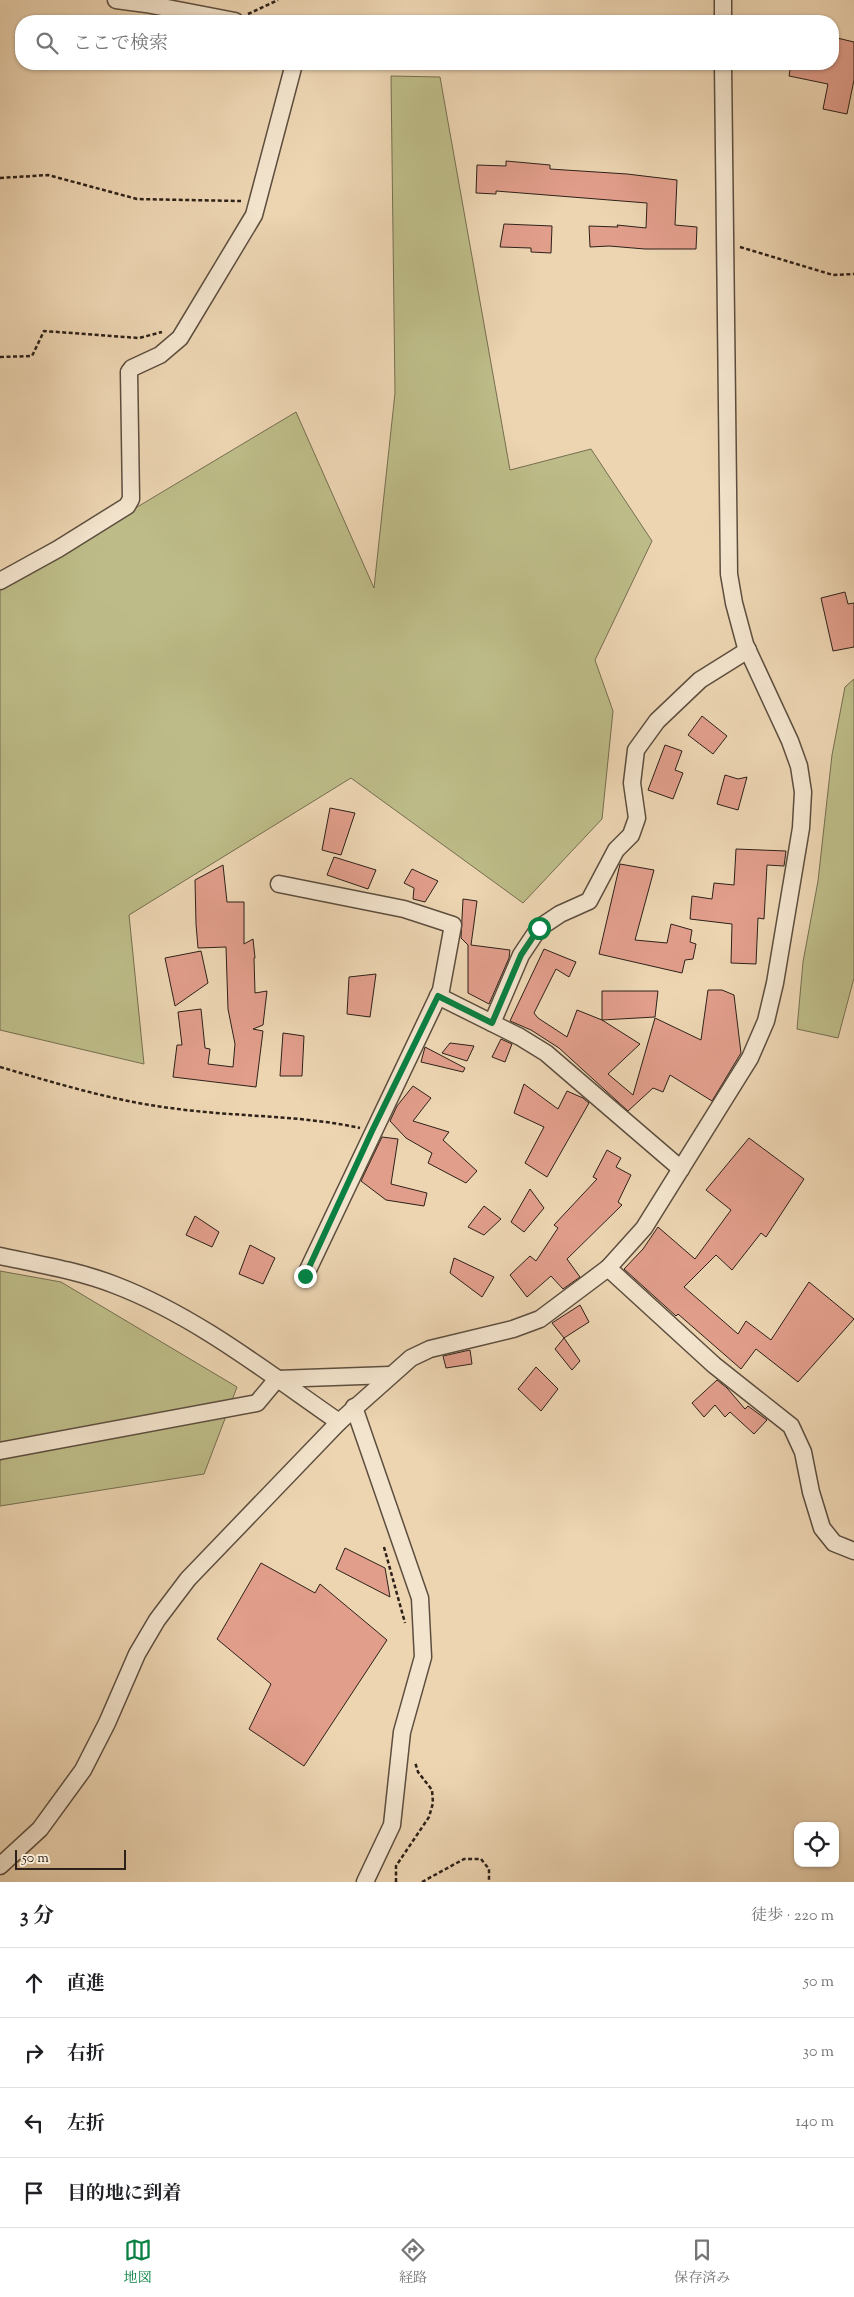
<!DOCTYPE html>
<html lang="ja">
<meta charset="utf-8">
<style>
body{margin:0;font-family:"Sorts Mill Goudy","Noto Serif JP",serif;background:#f6f6f6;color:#202124}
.controls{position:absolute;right:15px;bottom:15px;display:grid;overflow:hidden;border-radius:10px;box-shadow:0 1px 4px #0004}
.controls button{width:45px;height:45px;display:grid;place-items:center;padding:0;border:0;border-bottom:1px solid #e0e0e0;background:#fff;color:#202124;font:25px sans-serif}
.scale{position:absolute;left:15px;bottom:12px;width:111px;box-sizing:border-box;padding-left:5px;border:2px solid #2d2119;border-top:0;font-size:14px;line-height:18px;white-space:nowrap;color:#2d2119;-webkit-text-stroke:4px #f3e4cd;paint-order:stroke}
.stop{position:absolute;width:15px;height:15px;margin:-11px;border:4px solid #0b8043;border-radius:50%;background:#fff}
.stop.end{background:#0b8043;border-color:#fff;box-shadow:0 1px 5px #0008}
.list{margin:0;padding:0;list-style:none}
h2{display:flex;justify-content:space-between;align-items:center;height:65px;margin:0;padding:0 20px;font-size:21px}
h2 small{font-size:16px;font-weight:400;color:#757577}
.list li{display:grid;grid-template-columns:32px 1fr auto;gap:15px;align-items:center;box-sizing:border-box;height:70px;padding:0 20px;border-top:1px solid #e0e0e0}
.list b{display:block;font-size:19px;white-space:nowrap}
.list em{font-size:16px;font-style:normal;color:#757577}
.icon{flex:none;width:28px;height:28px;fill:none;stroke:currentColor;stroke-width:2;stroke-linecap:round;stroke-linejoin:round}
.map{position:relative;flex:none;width:854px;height:1882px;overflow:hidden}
.search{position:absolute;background:#fff;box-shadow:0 1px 4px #0004;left:15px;right:15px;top:15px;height:55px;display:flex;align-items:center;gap:12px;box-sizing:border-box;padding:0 18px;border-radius:20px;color:#757577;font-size:19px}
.sheet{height:345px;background:#fff}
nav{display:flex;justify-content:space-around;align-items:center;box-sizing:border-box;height:70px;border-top:1px solid #e0e0e0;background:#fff;font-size:14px;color:#757577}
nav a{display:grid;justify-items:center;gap:2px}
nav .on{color:#0b8043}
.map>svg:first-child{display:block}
.green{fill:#bdbc88;stroke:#756e50}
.building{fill:#e19e8b;stroke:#2d2119}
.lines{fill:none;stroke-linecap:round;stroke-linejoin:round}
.minor-casing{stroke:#5d4e3f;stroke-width:19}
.path{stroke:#2d2119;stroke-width:2.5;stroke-dasharray:4 2.5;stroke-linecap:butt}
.minor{stroke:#f3e4cd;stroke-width:16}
.route{stroke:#0b8043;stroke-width:6}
</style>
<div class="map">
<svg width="854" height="1882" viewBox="0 0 854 1882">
<rect width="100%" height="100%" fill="#edd5b2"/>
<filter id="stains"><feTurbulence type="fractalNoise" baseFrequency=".004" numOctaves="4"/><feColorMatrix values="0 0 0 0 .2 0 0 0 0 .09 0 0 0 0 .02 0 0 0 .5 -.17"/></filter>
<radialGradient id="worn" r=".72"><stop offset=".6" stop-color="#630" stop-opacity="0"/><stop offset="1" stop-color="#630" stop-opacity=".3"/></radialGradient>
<g class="green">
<polygon points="391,76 440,77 510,470 591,449 652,541 595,660 613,711 602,819 523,903 351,778 129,915 144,1064 0,1030 0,589 296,412 374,588 395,393"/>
<polygon points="854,679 854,978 838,1038 797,1029 803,962 818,881 832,755 845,687"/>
<polygon points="0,1271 61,1282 237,1387 204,1474 0,1506"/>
</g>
<g class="building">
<polygon points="833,37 854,42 854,80 847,114 823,109 828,84 789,76 791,64 833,64"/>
<polygon points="506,161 550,165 550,169 627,174 677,180 675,225 697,227 696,249 645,249 609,246 590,247 589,226 618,227 617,225 646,228 647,203 496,191 496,194 476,193 477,165 506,166"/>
<polygon points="504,224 552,226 551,253 531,252 531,248 500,247"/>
<polygon points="845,592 848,604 854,603 854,647 833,651 821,598"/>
<polygon points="702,716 727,736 713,754 688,735"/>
<polygon points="665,745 682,751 675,770 683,773 673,799 648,790"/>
<polygon points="725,775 738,779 747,777 738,810 717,804"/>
<polygon points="330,808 355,813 341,855 322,850"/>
<polygon points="736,849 786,851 784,866 767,865 764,919 758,918 756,964 731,963 732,924 690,919 692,896 712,899 714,883 734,885"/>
<polygon points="334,857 376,870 368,889 327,875"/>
<polygon points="620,864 654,870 635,940 667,943 671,924 692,930 690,942 696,944 693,959 685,960 682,973 599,954"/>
<polygon points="223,865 227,902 244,902 244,944 253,939 255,958 254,958 255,993 267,991 263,1025 253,1029 263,1031 256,1087 173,1077 177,1045 182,1045 178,1012 201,1009 205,1048 210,1049 208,1064 233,1067 235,1044 228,1009 226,947 198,948 196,924 195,880"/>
<polygon points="412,869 438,881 425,902 413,899 414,888 404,883"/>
<polygon points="463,899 477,901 471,945 510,950 509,958 489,1004 468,993 468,945 461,938"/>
<polygon points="544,949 576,962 569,977 556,969 534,1013 538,1018 567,1037 577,1010 602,1020 640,1044 608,1074 633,1095 655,1018 701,1040 708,990 722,990 734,995 741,1053 712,1101 670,1075 663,1092 653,1088 628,1111 559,1048 531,1030 510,1021"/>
<polygon points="201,951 208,983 175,1006 165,958"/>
<polygon points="376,974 370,1017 347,1014 349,977"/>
<polygon points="602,991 658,991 655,1017 602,1020"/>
<polygon points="283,1033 304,1036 302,1076 280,1076"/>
<polygon points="501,1039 512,1044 505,1062 492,1057"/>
<polygon points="450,1043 474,1046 467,1061 442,1053"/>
<polygon points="425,1047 465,1068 463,1072 421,1062"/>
<polygon points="524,1084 558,1109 567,1091 583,1098 589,1103 547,1177 525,1163 544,1127 514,1113"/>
<polygon points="413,1086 431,1098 413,1121 449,1132 443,1140 477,1171 466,1183 428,1163 432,1153 406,1138 390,1121 397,1106"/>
<polygon points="382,1137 398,1139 391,1184 427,1193 424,1206 386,1200 361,1181"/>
<polygon points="749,1138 804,1179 766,1237 761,1233 732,1270 716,1255 684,1287 738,1334 746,1321 771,1340 809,1282 854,1319 798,1382 756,1349 741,1369 678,1314 676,1316 624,1269 643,1249 658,1227 695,1259 731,1210 706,1190"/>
<polygon points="607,1150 621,1158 616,1167 631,1175 618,1202 622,1205 567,1259 580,1277 563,1289 551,1276 527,1297 510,1275 530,1256 536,1261 558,1228 554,1225 597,1179 593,1177"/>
<polygon points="530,1189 544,1208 524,1232 511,1222"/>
<polygon points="484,1206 501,1219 484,1235 468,1227"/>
<polygon points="195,1216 219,1232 212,1247 186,1235"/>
<polygon points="250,1245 275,1258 263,1284 239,1274"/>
<polygon points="454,1258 494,1277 482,1297 450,1273"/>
<polygon points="580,1305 589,1322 564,1338 552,1323"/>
<polygon points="564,1338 580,1361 572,1370 555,1349"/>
<polygon points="470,1350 472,1364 446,1368 443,1356"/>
<polygon points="536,1367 558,1389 541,1411 518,1389"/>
<polygon points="717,1380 727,1388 745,1409 748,1406 767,1420 754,1434 730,1412 725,1417 715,1405 704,1417 692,1403"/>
<polygon points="345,1548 385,1568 390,1597 336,1569"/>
<polygon points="261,1563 315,1593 320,1584 387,1640 304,1766 249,1729 271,1684 217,1639"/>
</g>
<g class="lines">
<defs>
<g id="minor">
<polyline points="116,0 146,4 235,21"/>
<polyline points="723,21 723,0"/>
<polyline points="0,581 58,549 127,506 131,499 129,372 132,368 160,355 180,338 254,215 294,64"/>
<polyline points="279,884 404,909 453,925 441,990 305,1276"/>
<polyline points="438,996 520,1037 546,1053 681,1169"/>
<polyline points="492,1023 521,955 539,928 560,914 589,901 616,850 631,835 637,818 632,783 636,750 657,721 700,680 748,650"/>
<path d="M 0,1256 C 38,1264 79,1271 115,1285 C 196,1316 268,1373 339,1422"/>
<polyline points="608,1268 714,1365 791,1426 803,1452 811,1492 822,1528 834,1543 854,1551"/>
<polyline points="354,1407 420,1598 423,1657 402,1732 392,1825 365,1882"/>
<polyline points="0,1451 257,1403 277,1379 390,1375"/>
<polyline points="0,1866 40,1829 83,1770 107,1723 137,1654 157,1620 188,1579 339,1422 411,1358 430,1349 513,1329 540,1319 608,1268 644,1228 750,1058 766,1021 775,983 801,828 803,792 799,766 790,741 745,644 734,603 729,574 723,64"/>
</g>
</defs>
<use href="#minor" class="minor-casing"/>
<g class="path">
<polyline points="248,14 278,0"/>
<polyline points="0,178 48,175 137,199 241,201"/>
<polyline points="740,247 833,275 854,274"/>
<polyline points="0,357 32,356 44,331 139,338 162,332"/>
<path d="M 0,1067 C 59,1084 117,1102 178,1109 C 239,1117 300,1115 360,1128"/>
<polyline points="384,1547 405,1623"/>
<polyline points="396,1882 396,1866 429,1817 433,1803 432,1790 418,1772 415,1762"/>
<polyline points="422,1882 464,1859 481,1859 489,1869 489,1882"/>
</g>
<use href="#minor" class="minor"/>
</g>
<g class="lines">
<polyline class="route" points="305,1276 372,1131 438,996 492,1023 521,955 539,928"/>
</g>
<rect width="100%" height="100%" filter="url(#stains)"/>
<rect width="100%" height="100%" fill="url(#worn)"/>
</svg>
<div class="controls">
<button><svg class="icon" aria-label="locate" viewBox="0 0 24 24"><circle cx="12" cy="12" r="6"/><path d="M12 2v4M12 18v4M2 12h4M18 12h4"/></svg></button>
</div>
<div class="scale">50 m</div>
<div class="stop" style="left:539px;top:928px"></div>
<div class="stop end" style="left:305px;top:1276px"></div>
<div class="search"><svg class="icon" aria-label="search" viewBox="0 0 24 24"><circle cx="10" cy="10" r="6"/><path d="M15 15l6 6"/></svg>ここで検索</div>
</div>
<section class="sheet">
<h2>3 分<small>徒歩 · 220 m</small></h2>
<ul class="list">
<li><svg class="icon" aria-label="ahead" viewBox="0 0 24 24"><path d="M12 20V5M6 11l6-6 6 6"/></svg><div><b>直進</b></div><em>50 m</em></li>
<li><svg class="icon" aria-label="right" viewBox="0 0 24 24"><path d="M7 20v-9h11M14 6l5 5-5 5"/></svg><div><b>右折</b></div><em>30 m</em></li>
<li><svg class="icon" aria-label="left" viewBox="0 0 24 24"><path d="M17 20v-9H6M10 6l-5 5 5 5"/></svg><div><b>左折</b></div><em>140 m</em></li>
<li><svg class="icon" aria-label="arrive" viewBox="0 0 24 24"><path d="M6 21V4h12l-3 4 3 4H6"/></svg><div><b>目的地に到着</b></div></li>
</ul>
</section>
<nav>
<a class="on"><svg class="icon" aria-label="map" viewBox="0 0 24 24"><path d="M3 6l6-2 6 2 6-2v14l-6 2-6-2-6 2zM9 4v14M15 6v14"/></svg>地図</a>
<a><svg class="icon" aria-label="directions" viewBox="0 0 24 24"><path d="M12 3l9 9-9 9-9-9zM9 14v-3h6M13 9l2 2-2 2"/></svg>経路</a>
<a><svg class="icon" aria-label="saved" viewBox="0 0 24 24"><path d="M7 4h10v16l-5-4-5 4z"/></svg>保存済み</a>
</nav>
